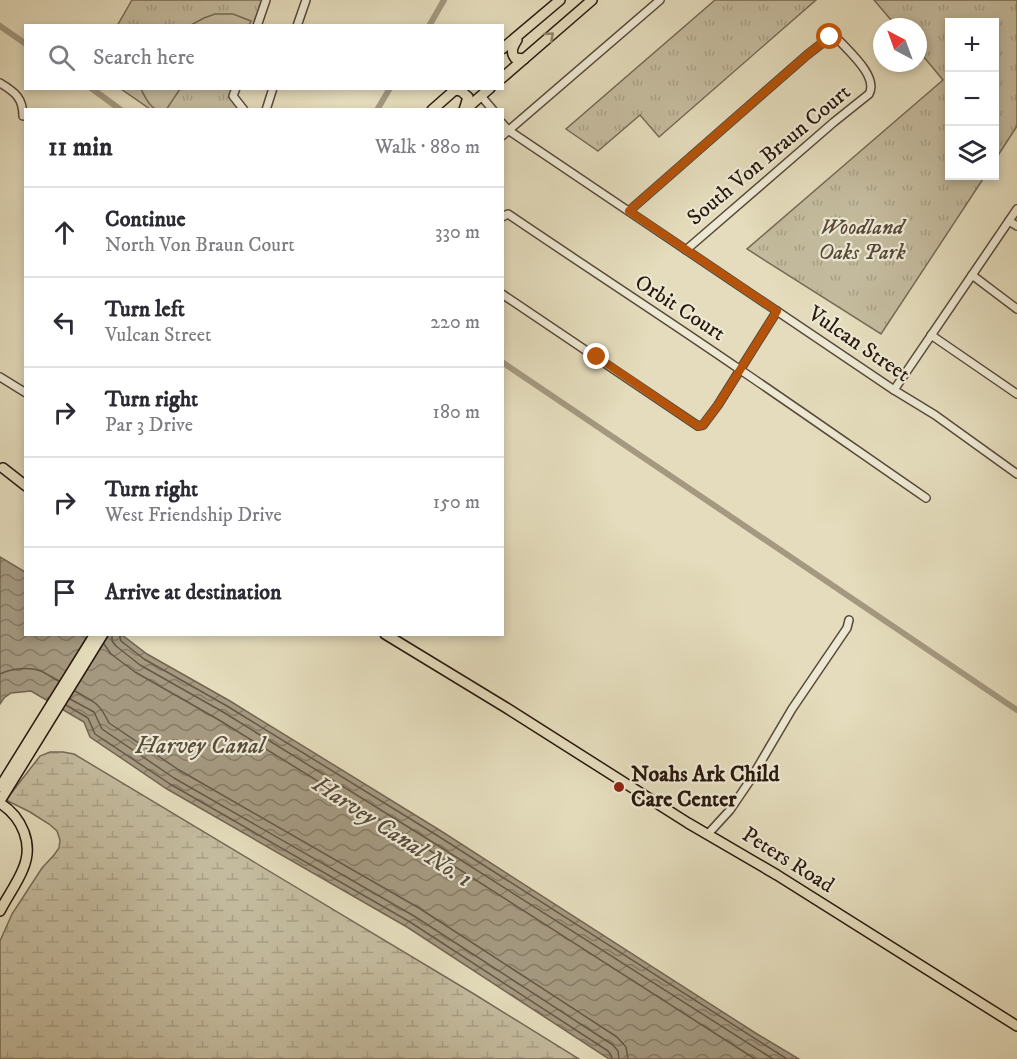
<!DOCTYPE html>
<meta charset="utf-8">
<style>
body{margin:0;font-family:"IM FELL DW Pica",serif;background:#f2f2f3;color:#2b2b33}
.controls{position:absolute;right:18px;top:18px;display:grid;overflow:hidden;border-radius:0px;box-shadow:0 3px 9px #0003}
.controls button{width:54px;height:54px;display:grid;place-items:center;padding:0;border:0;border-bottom:2px solid #e1e1e2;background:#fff;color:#2b2b33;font:30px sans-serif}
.compass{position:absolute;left:873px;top:18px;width:54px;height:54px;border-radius:50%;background:#fff;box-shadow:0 3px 9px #0003;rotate:319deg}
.stop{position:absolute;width:18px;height:18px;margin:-14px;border:4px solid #b45309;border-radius:50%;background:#fff}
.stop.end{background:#b45309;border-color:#fff;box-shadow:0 2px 6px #0008}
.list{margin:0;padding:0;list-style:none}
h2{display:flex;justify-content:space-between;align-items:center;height:78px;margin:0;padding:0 24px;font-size:26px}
h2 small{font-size:20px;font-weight:400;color:#7c7c81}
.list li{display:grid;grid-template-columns:39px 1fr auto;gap:18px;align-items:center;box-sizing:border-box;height:90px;padding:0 24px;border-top:2px solid #e1e1e2}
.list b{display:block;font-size:22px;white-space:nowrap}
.list p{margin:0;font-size:20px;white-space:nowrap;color:#7c7c81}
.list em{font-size:20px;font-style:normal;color:#7c7c81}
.icon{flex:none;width:33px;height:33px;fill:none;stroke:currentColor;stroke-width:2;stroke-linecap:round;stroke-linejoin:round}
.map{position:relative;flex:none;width:1017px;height:1059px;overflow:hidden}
.search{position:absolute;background:#fff;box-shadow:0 3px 9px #0003;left:24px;top:24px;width:480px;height:66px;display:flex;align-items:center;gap:15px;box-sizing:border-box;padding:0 21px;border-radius:0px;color:#7c7c81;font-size:22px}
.panel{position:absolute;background:#fff;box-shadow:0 3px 9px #0003;left:24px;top:108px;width:480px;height:528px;border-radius:0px}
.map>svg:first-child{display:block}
.grass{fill:url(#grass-tufts);stroke:#766a56;stroke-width:1.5}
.wetland{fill:url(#wetland-marsh);stroke:#766a56;stroke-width:1.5}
.pitch{fill:#c4bb9e;stroke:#766a56;stroke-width:1.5}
.water{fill:url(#water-waves);stroke:#736552;stroke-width:1.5}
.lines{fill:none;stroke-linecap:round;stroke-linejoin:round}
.shore{stroke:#665846;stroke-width:1.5}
.canal{stroke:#a49980;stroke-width:6}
.minor-casing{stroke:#584939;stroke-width:10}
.major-casing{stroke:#29180d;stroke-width:12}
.minor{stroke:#ede8d3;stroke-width:7}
.major{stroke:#e4dcbc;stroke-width:9}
.oneway{stroke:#90846d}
.route{stroke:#b45309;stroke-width:8}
.poi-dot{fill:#8f2418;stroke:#ede8d3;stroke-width:2}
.labels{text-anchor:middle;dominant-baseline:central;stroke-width:4.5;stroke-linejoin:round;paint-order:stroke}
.street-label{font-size:22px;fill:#29180d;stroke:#ede8d3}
.park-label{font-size:22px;font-style:italic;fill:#584938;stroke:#ede8d3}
.poi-label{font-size:22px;font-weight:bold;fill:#29180d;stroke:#ede8d3;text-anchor:start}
.water-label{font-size:24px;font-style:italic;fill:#5a4c3b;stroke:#ede8d3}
</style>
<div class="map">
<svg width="1017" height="1059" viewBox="0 0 1017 1059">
<defs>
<pattern id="grass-tufts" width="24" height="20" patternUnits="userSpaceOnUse" patternTransform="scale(1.5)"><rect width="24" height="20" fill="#c4bb9e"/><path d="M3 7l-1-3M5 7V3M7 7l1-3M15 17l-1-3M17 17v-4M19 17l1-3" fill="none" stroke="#a8a087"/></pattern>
<pattern id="wetland-marsh" width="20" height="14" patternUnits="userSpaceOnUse" patternTransform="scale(1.5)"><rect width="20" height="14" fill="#c4bb9e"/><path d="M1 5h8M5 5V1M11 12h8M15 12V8" fill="none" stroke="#a8a087"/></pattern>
<pattern id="water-waves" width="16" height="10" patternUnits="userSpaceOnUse" patternTransform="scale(1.5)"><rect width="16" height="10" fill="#a49980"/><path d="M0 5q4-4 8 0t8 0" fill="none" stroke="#867c67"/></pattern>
</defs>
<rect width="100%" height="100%" fill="#e4dcbc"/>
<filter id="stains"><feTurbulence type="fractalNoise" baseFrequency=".00333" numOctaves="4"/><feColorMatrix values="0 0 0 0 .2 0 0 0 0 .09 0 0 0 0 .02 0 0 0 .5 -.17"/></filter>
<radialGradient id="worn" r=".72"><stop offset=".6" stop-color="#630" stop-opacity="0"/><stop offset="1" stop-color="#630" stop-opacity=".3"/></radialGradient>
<g class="grass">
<polygon points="132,0 266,0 257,25 117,26"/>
<polygon points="715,0 816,0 659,137 640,115 598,151 566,129"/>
<polygon points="874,0 1017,0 1017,126 995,160 994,22 950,22 950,176 985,176 881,334 747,249 943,80 918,50 918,27 897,27"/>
<polygon points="121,89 236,89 233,96 244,109 150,109"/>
</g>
<polygon class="wetland" points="50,752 63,752 74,754 474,994 579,1059 0,1059 0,941 12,914 42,868 54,855 59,848 60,840 57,831 49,824 30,812 6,800 40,756"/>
<g class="pitch">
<polygon points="215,14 233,14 251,21 249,25 191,25 204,18"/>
<path d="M 141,89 L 141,88 L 180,89 L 166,110 C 166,110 157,110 156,109 C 149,107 144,95 141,89 Z"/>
</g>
<polygon class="water" points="0,557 25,572 26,634 122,635 147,654 230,701 441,831 757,1034 799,1059 609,1059 407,927 167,789 90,737 84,722 31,691 11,693 4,698 0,704"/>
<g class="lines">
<g class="shore">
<polyline points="112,634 112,641 116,646 140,665 223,712 434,843 773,1059"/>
<polyline points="119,634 121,641 144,659 227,706 438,836 787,1059"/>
<polyline points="104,644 111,654 135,672 219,720 429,850 755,1059"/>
<path d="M 0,674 C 11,669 29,666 41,671 C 47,674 53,678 59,681"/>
<path d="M 75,691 C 94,702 99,702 109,723 L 179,770 L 419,908 L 617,1037 L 626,1047 L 628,1059"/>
<polyline points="70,699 94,712 102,729 174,778 414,916 613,1045 618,1051 619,1059"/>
<polyline points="66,705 88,718 95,734 170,784 410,922 608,1051 611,1055 612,1059"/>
</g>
<g class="canal">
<polyline points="0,26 26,44"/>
<polyline points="429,26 444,0"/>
<polyline points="91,88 121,110"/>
<polyline points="377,110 390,88"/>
<polyline points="502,362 1017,710"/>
</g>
<defs>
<g id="minor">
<polyline points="257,26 266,0"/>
<polyline points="297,26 306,0"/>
<path d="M 0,83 C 15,92 23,98 23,116"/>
<polyline points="236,88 233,96 244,110"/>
<polyline points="481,96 493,110"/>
<polyline points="266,110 273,88"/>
<polyline points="502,123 508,130 894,390 935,415 1017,474"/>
<polyline points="502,136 660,0"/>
<path d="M 629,211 L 807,55 L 830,37 L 836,37 C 847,50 879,76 869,94 L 834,122 L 686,250"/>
<path d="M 502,217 L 508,214 C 586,267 665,318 742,371 C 804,413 865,456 926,498"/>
<polyline points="1009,221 1017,226"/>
<polyline points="972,275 1017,309"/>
<polyline points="502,294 698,426 703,425 718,405 777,311"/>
<polyline points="931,335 1017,394"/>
<polyline points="0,377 26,393"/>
<polyline points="894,390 1017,209"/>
<polyline points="708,834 730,810 749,782 792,709 847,628 849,620"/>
</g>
<g id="major">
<path d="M 517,40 C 513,46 510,52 515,58 L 524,59"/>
<polyline points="502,49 560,0"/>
<polyline points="502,78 592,0"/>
<polyline points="455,90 461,91 468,97 464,110"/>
<polyline points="432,110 457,88"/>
<polyline points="465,110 490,88"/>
<polyline points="3,468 26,486"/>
<polyline points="385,634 505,707 688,823 777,875 1017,1026"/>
<polyline points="0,787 95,634"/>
<polyline points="0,801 103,634"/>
<path d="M 0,803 C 22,817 34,844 23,869 C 17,884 7,897 0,911"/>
</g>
</defs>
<use href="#minor" class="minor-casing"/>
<use href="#major" class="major-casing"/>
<use href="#minor" class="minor"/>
<use href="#major" class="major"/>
</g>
<defs><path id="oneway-chevron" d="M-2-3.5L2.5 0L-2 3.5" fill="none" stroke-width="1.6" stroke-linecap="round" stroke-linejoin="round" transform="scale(1.5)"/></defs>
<use class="oneway" href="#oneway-chevron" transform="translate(550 36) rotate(-41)"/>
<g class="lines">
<polyline class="route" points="597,357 698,426 703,425 718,405 777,311 629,211 807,55 830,37"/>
</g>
<circle class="poi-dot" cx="619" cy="787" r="6"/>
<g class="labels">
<g class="street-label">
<text transform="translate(769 155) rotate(-40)">South Von Braun Court</text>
<text transform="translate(680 308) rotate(33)">Orbit Court</text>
<text transform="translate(859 344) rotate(34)">Vulcan Street</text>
<text transform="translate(788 860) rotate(32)">Peters Road</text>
</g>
<g class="park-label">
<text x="862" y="227">Woodland<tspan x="862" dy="25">Oaks Park</tspan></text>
</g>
<g class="poi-label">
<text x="631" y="774">Noahs Ark Child<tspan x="631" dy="25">Care Center</tspan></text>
</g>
<g class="water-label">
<text x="200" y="746">Harvey Canal</text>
<text transform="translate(392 832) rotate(33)">Harvey Canal No. 1</text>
</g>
</g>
<rect width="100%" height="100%" filter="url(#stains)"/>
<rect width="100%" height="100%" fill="url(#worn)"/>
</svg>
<div class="controls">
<button>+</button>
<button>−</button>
<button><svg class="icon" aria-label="layers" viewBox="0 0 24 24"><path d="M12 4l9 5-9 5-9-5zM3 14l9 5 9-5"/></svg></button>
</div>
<svg class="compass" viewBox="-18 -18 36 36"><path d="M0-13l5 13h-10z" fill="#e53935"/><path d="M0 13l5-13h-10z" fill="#7c7c81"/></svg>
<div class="stop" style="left:830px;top:37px"></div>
<div class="stop end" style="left:597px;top:357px"></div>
<div class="search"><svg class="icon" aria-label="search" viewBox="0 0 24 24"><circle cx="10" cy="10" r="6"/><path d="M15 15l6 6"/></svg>Search here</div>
<section class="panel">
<h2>11 min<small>Walk · 880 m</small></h2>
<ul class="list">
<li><svg class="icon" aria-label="ahead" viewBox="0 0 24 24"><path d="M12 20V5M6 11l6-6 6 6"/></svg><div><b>Continue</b><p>North Von Braun Court</p></div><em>330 m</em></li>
<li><svg class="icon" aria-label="left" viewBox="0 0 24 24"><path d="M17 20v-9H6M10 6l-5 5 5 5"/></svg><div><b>Turn left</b><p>Vulcan Street</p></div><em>220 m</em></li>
<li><svg class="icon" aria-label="right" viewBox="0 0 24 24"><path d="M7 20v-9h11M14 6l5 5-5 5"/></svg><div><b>Turn right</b><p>Par 3 Drive</p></div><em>180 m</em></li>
<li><svg class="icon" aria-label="right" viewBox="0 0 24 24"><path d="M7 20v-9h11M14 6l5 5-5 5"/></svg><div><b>Turn right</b><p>West Friendship Drive</p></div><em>150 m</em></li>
<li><svg class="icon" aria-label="arrive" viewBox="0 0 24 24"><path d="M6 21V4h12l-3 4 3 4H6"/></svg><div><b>Arrive at destination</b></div></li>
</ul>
</section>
</div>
